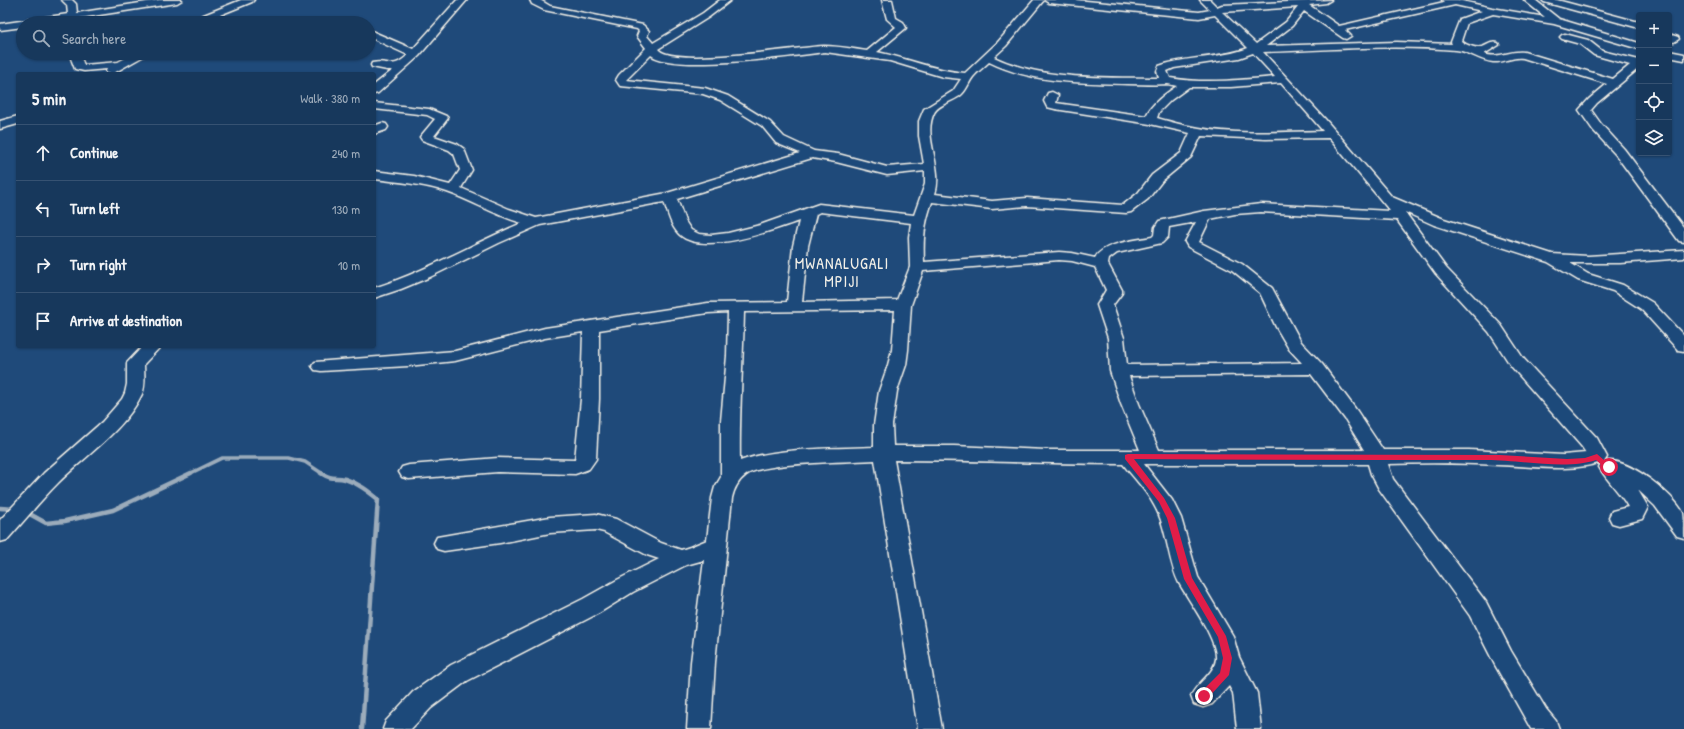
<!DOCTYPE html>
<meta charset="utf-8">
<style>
body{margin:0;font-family:"Patrick Hand",sans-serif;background:#203f62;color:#f1f3f6}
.controls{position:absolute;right:12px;top:12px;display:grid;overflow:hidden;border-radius:4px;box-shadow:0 1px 3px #0004}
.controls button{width:36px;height:36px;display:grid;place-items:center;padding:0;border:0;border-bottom:1px solid #365272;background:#17385c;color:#f1f3f6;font:20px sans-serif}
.stop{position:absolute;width:12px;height:12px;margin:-9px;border:3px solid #e11d48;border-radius:50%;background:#fff}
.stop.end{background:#e11d48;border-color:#fff;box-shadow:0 1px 4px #0008}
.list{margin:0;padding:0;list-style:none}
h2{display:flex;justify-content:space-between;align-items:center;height:52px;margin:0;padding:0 16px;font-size:17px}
h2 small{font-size:13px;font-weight:400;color:#9eacbb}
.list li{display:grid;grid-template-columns:26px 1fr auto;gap:12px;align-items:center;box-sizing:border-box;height:56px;padding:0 16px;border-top:1px solid #365272}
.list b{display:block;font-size:15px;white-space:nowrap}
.list em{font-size:13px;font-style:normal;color:#9eacbb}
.icon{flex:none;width:22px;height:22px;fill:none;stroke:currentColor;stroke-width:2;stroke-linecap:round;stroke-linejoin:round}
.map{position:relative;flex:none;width:1684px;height:729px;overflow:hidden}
.search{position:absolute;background:#17385c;box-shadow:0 1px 3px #0004;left:16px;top:16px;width:360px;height:44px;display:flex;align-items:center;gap:10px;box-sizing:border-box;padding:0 14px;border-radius:22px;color:#9eacbb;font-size:15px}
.panel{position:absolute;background:#17385c;box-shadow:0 1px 3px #0004;left:16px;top:72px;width:360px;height:276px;border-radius:4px}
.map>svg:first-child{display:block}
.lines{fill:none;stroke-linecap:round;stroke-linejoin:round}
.stream-far1{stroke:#9cacbb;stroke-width:3.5}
.stream{stroke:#9cacbb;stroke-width:4.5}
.minor-casing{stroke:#f4f1e8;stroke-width:3}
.minor{fill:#1f4a7a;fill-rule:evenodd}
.route{fill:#e11d48}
.labels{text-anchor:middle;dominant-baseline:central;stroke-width:4;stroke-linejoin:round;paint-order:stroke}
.quarter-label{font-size:16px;letter-spacing:1px;fill:#f4f1e8;stroke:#1f4a7a}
</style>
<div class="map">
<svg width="1684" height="729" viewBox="0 0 1684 729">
<rect width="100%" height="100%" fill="#1f4a7a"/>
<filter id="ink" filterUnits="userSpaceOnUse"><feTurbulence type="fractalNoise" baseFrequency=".025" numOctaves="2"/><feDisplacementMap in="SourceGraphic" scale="8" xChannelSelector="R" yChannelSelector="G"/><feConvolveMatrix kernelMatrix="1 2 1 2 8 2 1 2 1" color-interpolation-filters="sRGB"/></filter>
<g filter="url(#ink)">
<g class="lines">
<polyline class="stream-far1" points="189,474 222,458 289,458 305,462 323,474"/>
<g class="stream">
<path d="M 321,473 C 332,480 334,477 345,479 C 358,483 368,491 378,499 L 362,729"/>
<polyline points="0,508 15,509"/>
<polyline points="26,512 46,523 65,521 113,510 191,473"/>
</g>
<defs>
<g id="minor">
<polygon points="62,0 72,0 76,4 77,13 159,0 182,0 177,3 47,23 23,23 23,27 0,30 0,24 68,14 67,5"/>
<polygon points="241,0 254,0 252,2 200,23 187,23 189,21"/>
<path d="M 457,0 L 467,0 L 419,56 L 378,93 L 374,94 L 374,85 L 393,70 L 387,70 L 372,67 L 371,65 L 372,63 C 389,59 391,71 408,55 L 369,37 L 369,30 L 413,49 Z"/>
<path d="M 530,0 L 540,0 L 550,6 L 643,25 L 649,31 L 647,36 L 653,43 L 703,13 L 720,0 L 731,0 L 709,17 L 658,49 C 672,68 798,47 824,46 C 838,46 853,49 867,51 L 896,27 L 887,19 L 882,0 L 892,0 L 896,18 L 903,22 L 906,28 L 877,52 C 907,58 935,71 965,73 L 998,42 L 1034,0 L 1044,0 L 1006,46 L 994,57 C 1044,81 1105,77 1159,78 L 1157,71 L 1159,66 C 1188,56 1220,59 1248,48 L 1215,15 L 1199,18 L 1049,3 L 1044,0 L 1076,0 L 1199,12 L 1210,10 L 1200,0 L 1210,0 L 1217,7 L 1222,5 L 1331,0 L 1326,3 L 1309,5 L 1339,26 L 1444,2 L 1442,0 L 1458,0 L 1492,8 L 1545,17 L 1524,0 L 1535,0 L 1559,19 L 1639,43 L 1639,49 L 1554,24 L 1493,14 L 1467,23 L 1461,41 C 1466,45 1476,49 1482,47 C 1488,45 1491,41 1498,43 L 1499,45 L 1484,54 C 1499,59 1510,50 1524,52 L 1613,79 L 1630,65 L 1594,55 L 1580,44 L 1562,39 L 1560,37 L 1562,35 L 1565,34 L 1588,40 L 1602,51 L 1639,60 L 1639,68 L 1597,103 L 1591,110 L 1601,124 L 1624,149 L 1684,228 L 1684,242 L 1679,241 L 1616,155 L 1593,130 L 1579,110 L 1589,99 L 1607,84 L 1523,58 C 1513,56 1504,63 1493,62 C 1480,61 1469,51 1456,50 C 1393,44 1326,50 1263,52 L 1325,119 L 1392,197 L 1444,219 L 1552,254 L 1588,256 L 1684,250 L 1684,258 L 1620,263 L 1570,263 L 1588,274 L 1623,285 L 1653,303 L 1684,336 L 1684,351 L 1678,350 L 1641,309 L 1613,291 L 1578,280 L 1548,262 L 1434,225 L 1405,212 L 1446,268 L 1501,325 L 1523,358 L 1597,438 L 1607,457 L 1604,462 C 1625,455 1674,494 1683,513 C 1684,519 1684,531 1684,538 L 1677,536 L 1655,506 L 1638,490 L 1648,507 L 1642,519 L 1619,525 L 1612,523 L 1609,517 L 1612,511 L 1628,507 C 1620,492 1607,481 1599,467 L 1602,462 C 1568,473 1534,466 1498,465 C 1461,463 1425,463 1388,464 L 1393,479 L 1486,602 L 1511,651 L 1546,709 L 1556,721 L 1559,729 L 1531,729 L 1495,665 L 1470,616 L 1379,489 L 1371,474 L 1368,464 L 1144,464 L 1172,500 L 1181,518 L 1198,577 L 1233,636 L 1239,657 L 1257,693 L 1261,729 L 1237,729 L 1233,693 L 1229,686 L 1212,704 L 1203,707 L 1194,704 L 1191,696 C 1197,682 1214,675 1216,659 C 1218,640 1189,601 1179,583 C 1167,559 1168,529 1154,505 C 1146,490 1133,477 1123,464 C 1047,464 971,460 894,460 L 942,729 L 918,729 L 875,460 C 851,462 762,462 746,475 C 738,481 734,489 732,498 L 715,662 L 711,729 L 687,729 L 691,662 L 704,560 L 686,565 L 633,592 L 599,613 L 467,681 L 431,708 L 411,729 L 383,729 L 386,721 L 413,692 L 451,665 L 583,599 L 617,580 L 659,559 L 647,555 L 604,532 L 596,530 L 550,533 L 500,543 L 444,551 L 437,549 L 434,543 L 437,537 L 550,517 L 596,514 L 616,519 L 661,543 L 681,550 L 690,547 L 707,540 L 712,498 L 715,487 L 721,477 L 721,421 L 727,356 L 728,312 L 708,313 L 599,330 L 599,399 L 596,459 L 589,469 L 575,474 L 498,472 L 409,479 L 402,477 L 399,472 L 402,467 L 409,465 L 498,458 L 575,460 L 581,399 L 583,332 L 545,338 L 455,361 L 408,366 L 321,371 L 315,370 L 312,366 L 315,362 L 455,351 L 545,328 L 708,303 L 787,302 L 793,246 L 799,221 C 773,230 704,256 680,235 C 671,227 668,213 664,202 L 540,225 L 499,243 L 430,277 L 401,289 L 374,298 L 374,288 C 425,272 472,244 522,223 C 496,216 473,201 447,192 C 424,184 399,182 374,179 L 374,171 L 414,176 L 450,185 L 460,170 L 454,154 L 449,150 L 422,140 L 420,137 L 435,119 L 427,115 L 374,109 L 374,103 L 429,109 L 446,116 L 448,118 L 434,136 L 457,144 L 464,149 L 472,170 L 461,188 L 509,209 L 536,218 L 667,193 L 800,153 L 776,143 L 762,126 L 720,100 L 703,94 L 620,86 L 616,80 L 619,75 L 646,48 L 637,36 L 639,31 L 637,29 L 544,10 L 532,4 ZM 1455,5 L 1482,11 L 1460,19 L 1451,42 L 1452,44 L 1397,42 L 1266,46 L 1292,26 L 1304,11 L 1343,38 L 1346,39 L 1351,36 L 1345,30 ZM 1298,7 L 1286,22 L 1256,44 L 1222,12 ZM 825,52 L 890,61 L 943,77 L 961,79 L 953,91 L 924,109 L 919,121 L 919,136 L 924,164 L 887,167 L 838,154 L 814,151 L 784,137 L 770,122 L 728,96 L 705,88 L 626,80 L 651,55 C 673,73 794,56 825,52 ZM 1253,53 L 1275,77 C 1240,80 1204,84 1170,78 L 1167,71 L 1174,68 L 1239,58 ZM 989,62 C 1031,83 1082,83 1128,84 C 1141,84 1155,85 1168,84 L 1177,86 C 1165,94 1152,103 1146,116 L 1056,103 L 1058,95 L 1052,92 L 1048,93 L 1044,101 L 1047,107 L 1055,109 L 1150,124 L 1190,133 L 1181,153 L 1152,175 L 1138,193 L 1123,205 L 1027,198 L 992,201 L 935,194 C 944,167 922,137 934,113 C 938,104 955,101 962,94 C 967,89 969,82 973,77 C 978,71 984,67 989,62 ZM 1281,83 L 1323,131 C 1284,132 1237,135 1199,128 C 1185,126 1171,122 1157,118 L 1159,112 L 1171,100 L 1189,87 L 1231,87 ZM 1201,136 L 1266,139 L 1329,138 L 1390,211 L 1261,204 L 1204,211 L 1159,221 L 1155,227 L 1154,235 L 1152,237 C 1137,240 1102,243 1095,258 L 1072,253 L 1059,252 L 924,262 C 923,238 924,225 932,202 L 992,209 L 1027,206 L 1126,213 L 1131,212 L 1148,199 L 1162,181 L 1191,157 ZM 812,158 L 836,162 L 887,175 L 925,171 L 925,184 L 914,215 L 819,204 L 760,225 L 728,233 L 711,235 L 699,234 L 691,230 L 685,221 L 677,199 ZM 820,212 L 911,223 L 909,237 L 910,267 L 897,300 L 802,302 L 808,246 L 816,214 ZM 1261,212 L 1397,220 L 1436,274 L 1489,332 L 1511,366 L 1582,447 L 1586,453 L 1563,455 L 1469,450 L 1383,450 L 1357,411 L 1322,364 L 1301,342 L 1272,288 L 1242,264 L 1199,242 L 1210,219 L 1235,214 ZM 1196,222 L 1185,242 L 1188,247 L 1232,270 L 1260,293 L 1276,327 L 1289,349 L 1302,363 L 1127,365 L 1124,338 L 1113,305 L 1122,293 L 1122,290 L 1108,264 L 1109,259 L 1117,253 L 1162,243 L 1168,237 L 1169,227 ZM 1059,260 L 1072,261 L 1095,267 L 1106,290 L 1097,305 L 1108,338 L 1110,371 L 1121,404 L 1140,450 L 1046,450 L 954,446 L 893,446 L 892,425 L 897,391 L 906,365 L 908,350 L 911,305 L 923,271 ZM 895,310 L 892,350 L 888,365 L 879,391 L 874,425 L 874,447 C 834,449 778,447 740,461 C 739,411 743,362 744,312 ZM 1311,374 L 1345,419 L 1364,450 L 1159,450 L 1139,404 L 1129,376 Z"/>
<polygon points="1542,0 1557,0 1639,22 1639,28 1544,2"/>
<polygon points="1669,34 1678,37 1679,39 1674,42 1669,41"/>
<polygon points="1669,51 1684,54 1684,60 1669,57"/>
<polygon points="69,53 79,53 84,65 118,62 135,53 149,53 112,74 107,73 106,71 107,69 84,71 75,69"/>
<polygon points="18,116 18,124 0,129 0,121"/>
<polygon points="382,123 386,124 388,127 386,130 374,134 374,126"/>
<path d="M 143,346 L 161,346 L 144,364 C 144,374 146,385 142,394 C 124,431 86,455 58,483 C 40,501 24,521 7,540 L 0,542 L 0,520 L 44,473 L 102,422 L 122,399 L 125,393 L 127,384 L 127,363 Z"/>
</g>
</defs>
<use href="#minor" class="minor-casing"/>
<use href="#minor" class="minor"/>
</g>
</g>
<path class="route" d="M 1128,454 L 1500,455 L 1567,459 L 1585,458 L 1597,454 L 1612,467 L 1611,469 L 1606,469 L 1596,460 C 1568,470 1518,460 1487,460 C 1370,460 1252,460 1134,459 L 1164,498 L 1175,518 L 1192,578 L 1226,636 L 1232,658 L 1229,675 L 1207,699 L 1204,701 L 1200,699 L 1199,696 L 1200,693 L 1220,673 L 1223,658 L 1218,637 L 1184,579 L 1167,518 L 1159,502 L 1125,459 L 1125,455 Z"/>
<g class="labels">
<g class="quarter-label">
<text x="842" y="263">MWANALUGALI<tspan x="842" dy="18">MPIJI</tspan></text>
</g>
</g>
</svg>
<div class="controls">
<button>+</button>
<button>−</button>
<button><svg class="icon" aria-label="locate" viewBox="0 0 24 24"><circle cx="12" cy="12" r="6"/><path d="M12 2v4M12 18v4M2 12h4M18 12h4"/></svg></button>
<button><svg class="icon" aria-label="layers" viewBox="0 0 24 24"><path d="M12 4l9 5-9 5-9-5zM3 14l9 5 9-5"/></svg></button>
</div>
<div class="stop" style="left:1609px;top:467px"></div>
<div class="stop end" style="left:1204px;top:696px"></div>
<div class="search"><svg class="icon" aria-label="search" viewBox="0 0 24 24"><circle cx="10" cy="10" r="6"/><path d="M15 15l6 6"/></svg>Search here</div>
<section class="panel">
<h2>5 min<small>Walk · 380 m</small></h2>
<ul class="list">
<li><svg class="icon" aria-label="ahead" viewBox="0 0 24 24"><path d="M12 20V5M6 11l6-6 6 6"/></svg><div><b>Continue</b></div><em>240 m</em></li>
<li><svg class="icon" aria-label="left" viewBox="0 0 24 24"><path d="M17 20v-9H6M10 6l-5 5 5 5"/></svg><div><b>Turn left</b></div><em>130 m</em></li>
<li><svg class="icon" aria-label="right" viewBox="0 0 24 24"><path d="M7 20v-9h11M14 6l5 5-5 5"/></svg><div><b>Turn right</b></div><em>10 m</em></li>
<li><svg class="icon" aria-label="arrive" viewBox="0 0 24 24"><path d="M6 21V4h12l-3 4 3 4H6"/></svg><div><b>Arrive at destination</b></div></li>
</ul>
</section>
</div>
